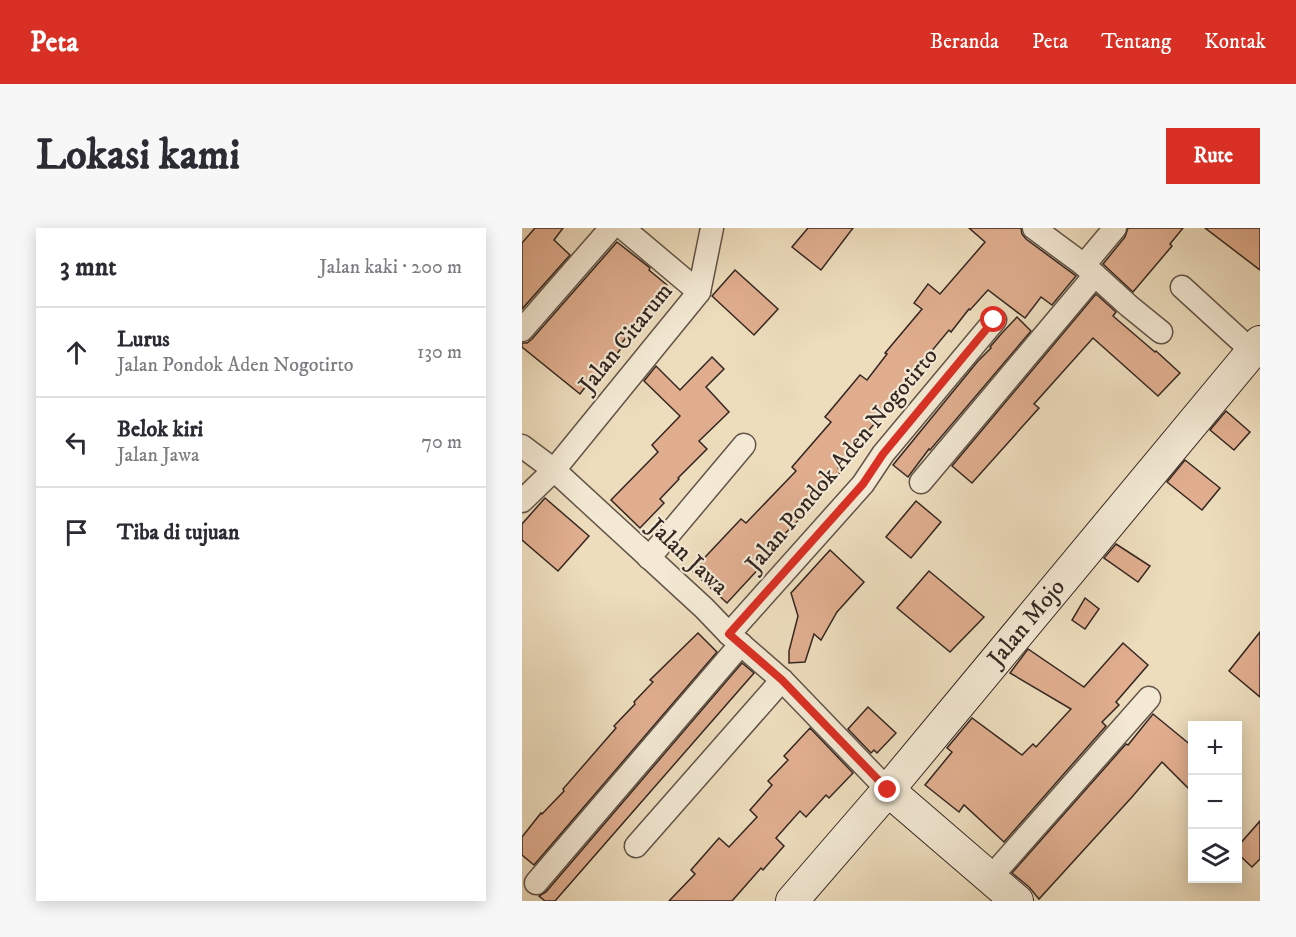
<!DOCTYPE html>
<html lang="id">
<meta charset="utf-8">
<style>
body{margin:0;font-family:"IM FELL DW Pica",serif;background:#f7f7f7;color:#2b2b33}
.controls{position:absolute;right:18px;bottom:18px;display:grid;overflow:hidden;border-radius:0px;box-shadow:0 3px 15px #0003}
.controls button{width:54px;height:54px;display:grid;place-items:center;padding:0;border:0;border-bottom:2px solid #e1e1e2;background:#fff;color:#2b2b33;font:30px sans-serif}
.stop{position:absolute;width:18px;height:18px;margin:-14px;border:4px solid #d93025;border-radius:50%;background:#fff}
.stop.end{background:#d93025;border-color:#fff;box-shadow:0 2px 6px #0008}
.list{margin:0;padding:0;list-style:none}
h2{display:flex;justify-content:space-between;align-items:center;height:78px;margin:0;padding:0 24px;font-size:26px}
h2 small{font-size:20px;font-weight:400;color:#7c7c81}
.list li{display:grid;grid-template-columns:39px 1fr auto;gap:18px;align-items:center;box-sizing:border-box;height:90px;padding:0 24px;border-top:2px solid #e1e1e2}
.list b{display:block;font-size:22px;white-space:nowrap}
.list p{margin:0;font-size:20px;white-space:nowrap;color:#7c7c81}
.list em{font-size:20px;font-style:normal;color:#7c7c81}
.icon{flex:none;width:33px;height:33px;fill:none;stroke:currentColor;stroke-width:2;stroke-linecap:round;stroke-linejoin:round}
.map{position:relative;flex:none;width:738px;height:673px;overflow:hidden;border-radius:0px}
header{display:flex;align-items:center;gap:36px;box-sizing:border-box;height:84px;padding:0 30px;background:#d93025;color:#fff}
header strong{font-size:28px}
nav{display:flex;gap:33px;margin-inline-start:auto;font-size:21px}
.intro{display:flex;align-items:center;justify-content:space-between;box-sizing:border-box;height:144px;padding:0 36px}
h1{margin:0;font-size:42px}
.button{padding:15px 27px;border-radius:0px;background:#d93025;color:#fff;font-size:21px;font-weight:700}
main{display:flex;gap:36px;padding:0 36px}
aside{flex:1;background:#fff;border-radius:0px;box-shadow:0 3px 15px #0003}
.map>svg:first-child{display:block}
.building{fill:#e0ae8f;stroke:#342621;stroke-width:1.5}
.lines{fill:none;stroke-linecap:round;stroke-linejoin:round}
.street-casing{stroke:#625448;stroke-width:25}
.secondary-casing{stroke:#342621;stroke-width:34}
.street{stroke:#f3e9d4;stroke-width:22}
.secondary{stroke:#f3e9d4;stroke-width:32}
.route{stroke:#d93025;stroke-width:8}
.labels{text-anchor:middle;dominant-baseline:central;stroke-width:4.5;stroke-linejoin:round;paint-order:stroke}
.street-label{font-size:24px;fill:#342621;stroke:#f3e9d4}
</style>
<header>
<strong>Peta</strong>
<nav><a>Beranda</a><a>Peta</a><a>Tentang</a><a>Kontak</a></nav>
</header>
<div class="intro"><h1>Lokasi kami</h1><a class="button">Rute</a></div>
<main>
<aside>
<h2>3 mnt<small>Jalan kaki · 200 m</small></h2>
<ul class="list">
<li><svg class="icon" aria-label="ahead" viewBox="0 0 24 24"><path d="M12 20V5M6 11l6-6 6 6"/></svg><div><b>Lurus</b><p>Jalan Pondok Aden Nogotirto</p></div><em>130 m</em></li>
<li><svg class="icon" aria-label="left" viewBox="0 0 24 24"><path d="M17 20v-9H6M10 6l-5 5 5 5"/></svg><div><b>Belok kiri</b><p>Jalan Jawa</p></div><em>70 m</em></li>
<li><svg class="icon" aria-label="arrive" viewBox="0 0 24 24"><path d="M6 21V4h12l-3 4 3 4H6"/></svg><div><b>Tiba di tujuan</b></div></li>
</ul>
</aside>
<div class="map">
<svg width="738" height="673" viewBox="0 0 738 673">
<rect width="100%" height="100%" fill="#edddbd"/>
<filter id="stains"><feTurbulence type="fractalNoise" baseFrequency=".00333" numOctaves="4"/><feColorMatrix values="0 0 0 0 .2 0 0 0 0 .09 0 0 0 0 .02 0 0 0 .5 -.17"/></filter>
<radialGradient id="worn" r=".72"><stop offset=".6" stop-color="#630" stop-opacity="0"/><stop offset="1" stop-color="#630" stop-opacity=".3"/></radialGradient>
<g class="building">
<polygon points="13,0 41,0 32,12 48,27 0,81 0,15"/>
<polygon points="286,0 331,0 299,42 270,19"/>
<polygon points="447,0 499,0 500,6 504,11 554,48 530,77 519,69 503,90 466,62 448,82 447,81 429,104 427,102 369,172 371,173 316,240 319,243 295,271 296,272 250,319 253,323 205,375 170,343 219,291 224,295 274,243 270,239 309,194 303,189 338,147 345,152 365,126 363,125 400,81 392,75 406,56 418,66 463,14"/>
<polygon points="606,0 661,0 648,16 650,18 611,64 581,36 603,9"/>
<polygon points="683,0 738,0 738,42"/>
<polygon points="95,14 128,40 127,42 145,57 99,116 101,118 87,136 83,133 58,166 0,119 0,115 5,115 10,111"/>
<polygon points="213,42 256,81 232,107 190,68"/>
<polygon points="574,66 594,84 591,88 633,124 634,123 658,145 636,168 571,110 512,176 517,180 450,255 430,238"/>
<polygon points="495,89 509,103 408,222 407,221 386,249 371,237 456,133 469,120 468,119 480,105"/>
<polygon points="190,129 202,141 184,159 207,184 177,213 185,221 156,250 157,251 138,271 142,275 118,300 89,272 136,224 130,217 158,188 122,153 134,138 158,162"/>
<polygon points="704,183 728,204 712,222 688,202"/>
<polygon points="663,232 698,260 680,282 645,254"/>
<polygon points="23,270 67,308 36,343 0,312 0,296"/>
<polygon points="394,273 419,294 389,330 364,309"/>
<polygon points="594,316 628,338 616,354 582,330"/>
<polygon points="308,322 342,354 315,384 299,412 292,406 283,434 267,435 267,423 276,388 269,365"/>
<polygon points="407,343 462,389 428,424 375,380"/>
<polygon points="563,370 577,381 563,401 550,392"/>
<polygon points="738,404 738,469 707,443"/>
<polygon points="176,405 195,424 12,637 0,627 0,609 19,585 20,586 42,563 41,561 94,500 92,498 113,476 112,474 131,454 128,452"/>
<polygon points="601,415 626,437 594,474 597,477 580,494 584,498 482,614 442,577 437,584 403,557 430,524 425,520 450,490 500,527 511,516 514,519 549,481 488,445 506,421 562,459"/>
<polygon points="220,435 232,445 33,673 23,673 17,668 24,664"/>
<polygon points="346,479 374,505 355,525 352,522 349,525 326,501"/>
<polygon points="631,486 670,518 670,564 640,534 610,569 517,671 507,659 490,645 604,516 606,517"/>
<polygon points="288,500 331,545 307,570 304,567 284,589 278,583 254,610 262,618 241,642 239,640 210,673 147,673 173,646 169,642 197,610 207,619 235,589 228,582 250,557 246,553 266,532 262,528"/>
<polygon points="738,593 738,631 730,639 716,626 716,618"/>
</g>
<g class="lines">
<defs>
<g id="street">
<polyline points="101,0 177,64"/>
<polyline points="512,0 562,37 607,78 639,104"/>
<polyline points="562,37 593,0"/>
<polyline points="660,59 730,123"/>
<polyline points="0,102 89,0"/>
<polyline points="0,218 32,242 182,380 207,406 260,452 366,562"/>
<polyline points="399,254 573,47"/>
<polyline points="0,273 32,242 177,64 190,0"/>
<polyline points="127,330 222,217"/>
<polyline points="207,406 341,256 361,226 473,92"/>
<polyline points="114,618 260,452"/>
<polyline points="468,650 627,470"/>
<polyline points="14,655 219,416"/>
</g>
<g id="secondary">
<polyline points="366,562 495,673"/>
<path id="s1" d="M 270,673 L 366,562 L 738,114"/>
</g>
</defs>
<use href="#street" class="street-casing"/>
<use href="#secondary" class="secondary-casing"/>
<use href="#street" class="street"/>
<use href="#secondary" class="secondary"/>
</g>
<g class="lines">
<polyline class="route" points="366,562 260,452 207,406 341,256 361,226 472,92"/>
</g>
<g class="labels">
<g class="street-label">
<text transform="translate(104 110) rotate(-51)">Jalan Citarum</text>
<text transform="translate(320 232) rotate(-50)">Jalan Pondok Aden Nogotirto</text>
<text transform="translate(166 329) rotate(43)">Jalan Jawa</text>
<text stroke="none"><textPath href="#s1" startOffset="364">Jalan Mojo</textPath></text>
</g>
</g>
<rect width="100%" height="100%" filter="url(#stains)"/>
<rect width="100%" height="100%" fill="url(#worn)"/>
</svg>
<div class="controls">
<button>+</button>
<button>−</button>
<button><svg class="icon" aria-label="layers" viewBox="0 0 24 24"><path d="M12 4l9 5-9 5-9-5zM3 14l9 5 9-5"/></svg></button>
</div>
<div class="stop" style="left:472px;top:92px"></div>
<div class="stop end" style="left:366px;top:562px"></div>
</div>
</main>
